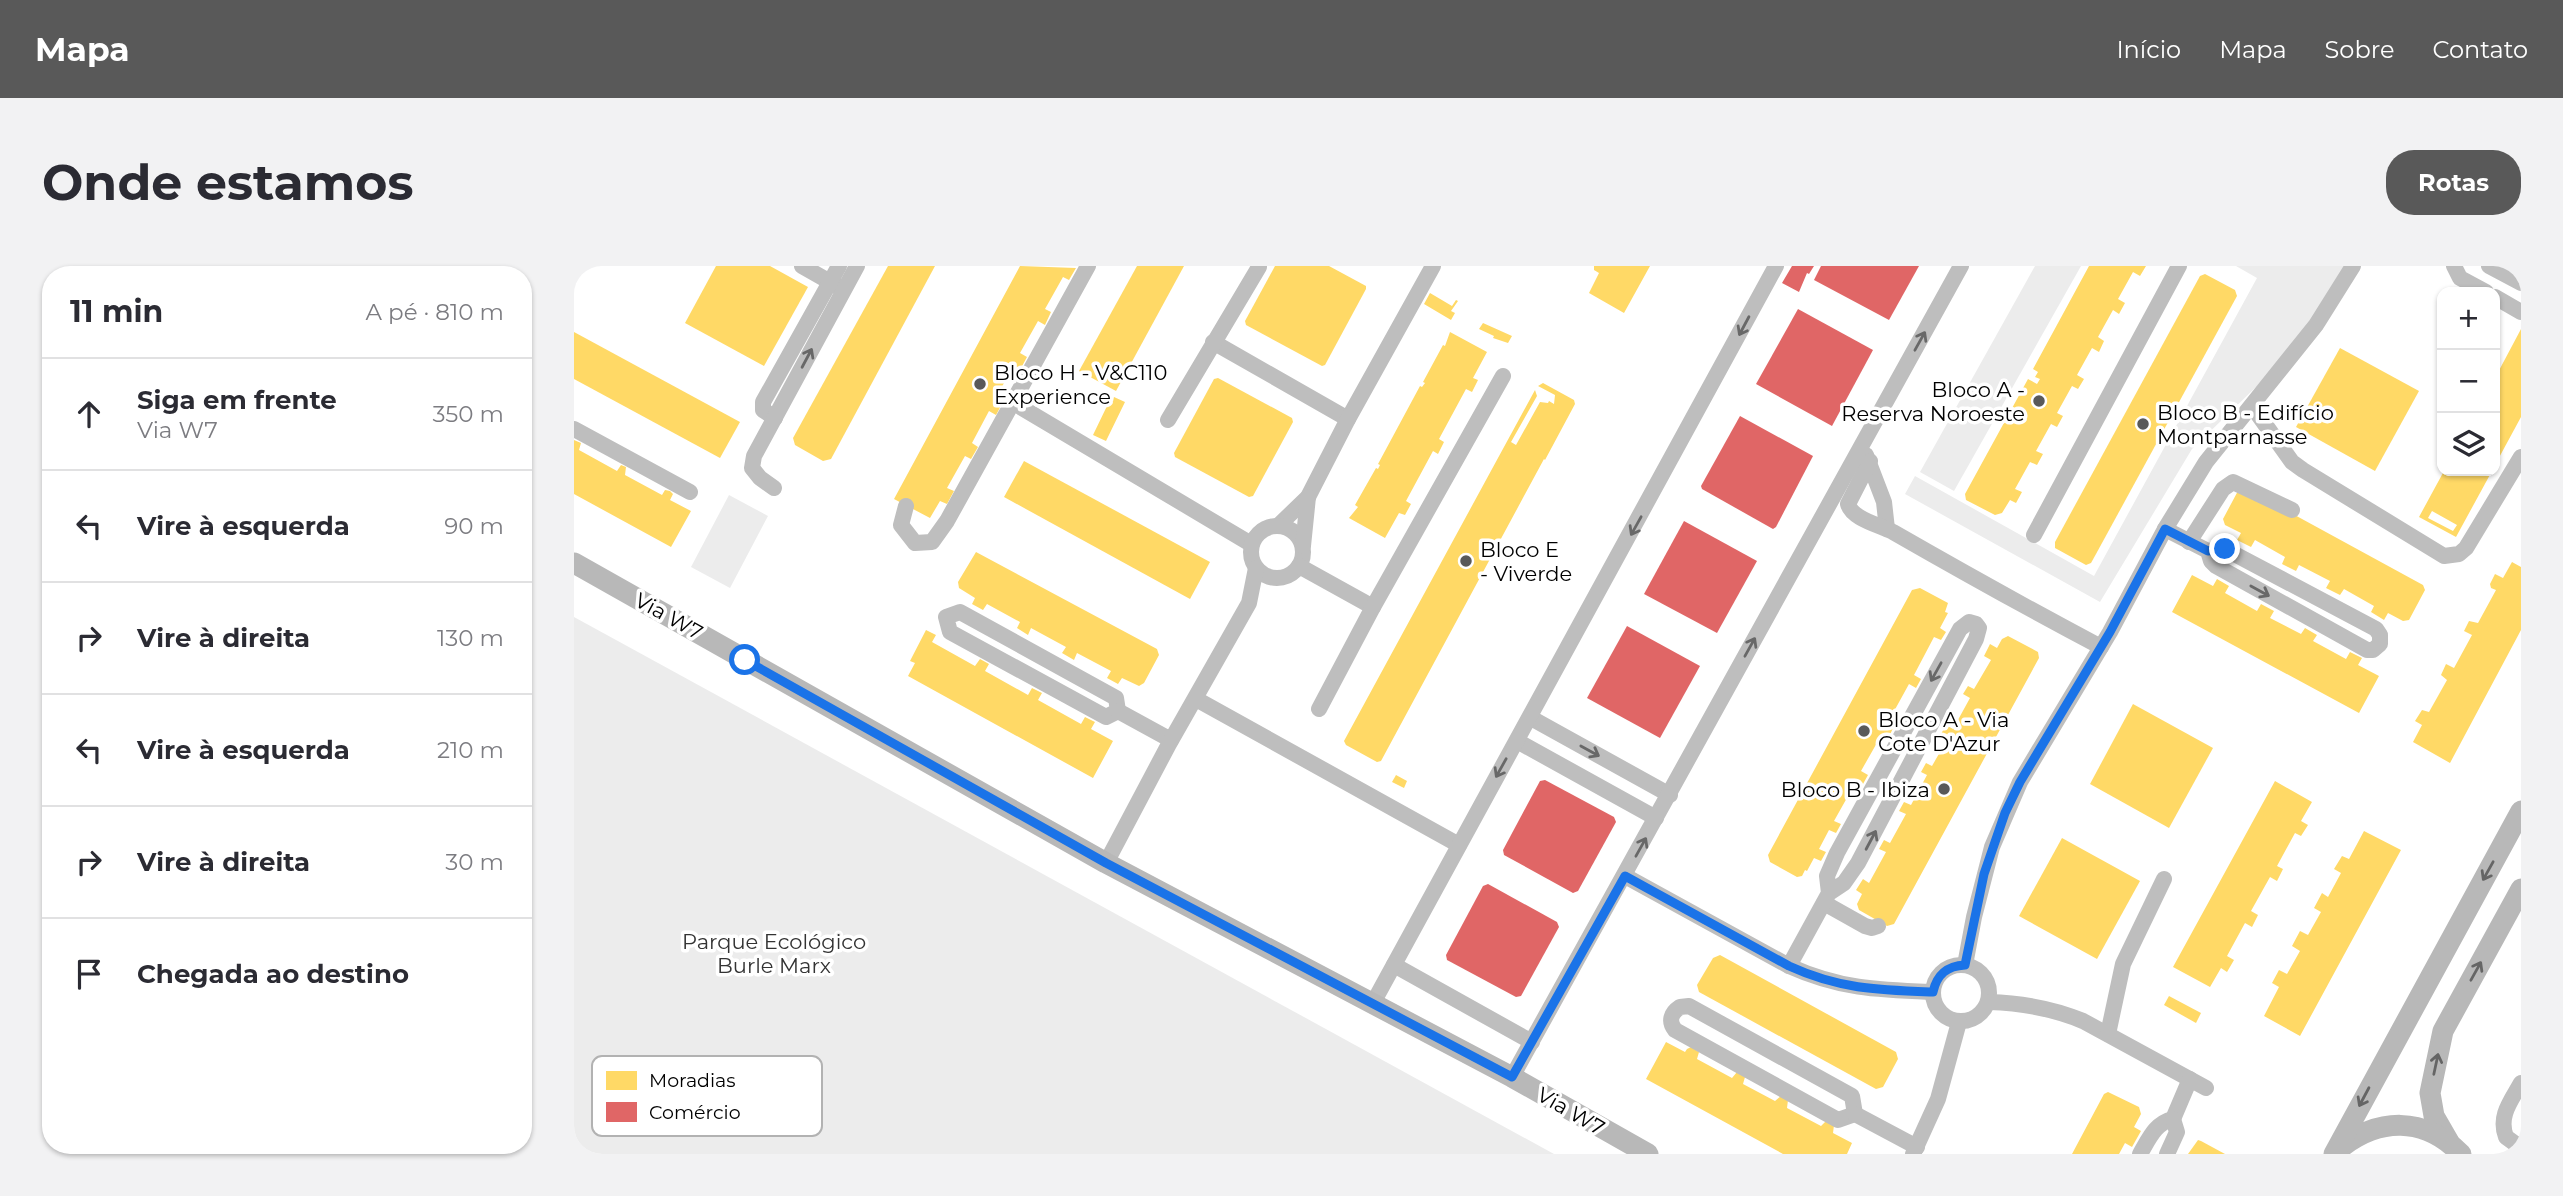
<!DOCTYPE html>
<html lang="pt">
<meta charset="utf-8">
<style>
body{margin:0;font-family:Montserrat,sans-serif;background:#f2f2f3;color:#2b2b33}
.controls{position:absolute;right:21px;top:21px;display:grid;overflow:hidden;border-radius:14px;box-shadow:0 2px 5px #0004}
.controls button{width:63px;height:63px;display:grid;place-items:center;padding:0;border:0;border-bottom:2px solid #e1e1e2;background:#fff;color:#2b2b33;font:35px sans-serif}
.stop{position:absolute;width:21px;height:21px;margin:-16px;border:5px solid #1a73e8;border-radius:50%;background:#fff}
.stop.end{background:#1a73e8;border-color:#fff;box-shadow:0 2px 7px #0008}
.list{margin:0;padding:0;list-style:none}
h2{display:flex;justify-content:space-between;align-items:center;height:91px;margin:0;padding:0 28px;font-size:30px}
h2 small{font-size:23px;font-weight:400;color:#7c7c81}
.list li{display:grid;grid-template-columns:46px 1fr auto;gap:21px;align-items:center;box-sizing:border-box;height:112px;padding:0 28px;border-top:2px solid #e1e1e2}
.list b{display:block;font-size:26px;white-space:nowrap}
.list p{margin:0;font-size:23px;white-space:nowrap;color:#7c7c81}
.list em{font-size:23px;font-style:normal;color:#7c7c81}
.icon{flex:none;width:38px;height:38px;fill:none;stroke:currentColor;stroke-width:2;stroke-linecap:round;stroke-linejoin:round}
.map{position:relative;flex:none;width:1947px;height:888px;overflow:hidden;border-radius:28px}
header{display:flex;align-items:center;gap:42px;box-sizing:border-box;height:98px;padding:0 35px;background:#595959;color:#fff}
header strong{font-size:33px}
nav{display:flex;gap:38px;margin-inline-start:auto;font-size:24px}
.intro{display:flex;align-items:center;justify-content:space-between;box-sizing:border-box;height:168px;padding:0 42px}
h1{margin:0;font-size:49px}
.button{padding:18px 32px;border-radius:28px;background:#595959;color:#fff;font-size:24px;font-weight:700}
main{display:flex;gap:42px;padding:0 42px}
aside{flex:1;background:#fff;border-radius:28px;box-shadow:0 2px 5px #0004}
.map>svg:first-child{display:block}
.green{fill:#ececec}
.homes{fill:#ffd966;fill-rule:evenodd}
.shops{fill:#e06666}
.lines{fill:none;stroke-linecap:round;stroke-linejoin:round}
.street{stroke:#bebebe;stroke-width:16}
.secondary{stroke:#b8b8b8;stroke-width:21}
.oneway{stroke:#686868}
.oneway2{stroke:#656565}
.route{stroke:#1a73e8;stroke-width:9}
.poi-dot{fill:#595959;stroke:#fff;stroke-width:2.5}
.labels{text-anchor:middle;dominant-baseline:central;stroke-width:7;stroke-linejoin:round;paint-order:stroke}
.poi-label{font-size:21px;fill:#000;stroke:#fff;text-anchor:start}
.street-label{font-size:21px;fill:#000;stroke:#fff}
.park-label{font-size:21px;fill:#333;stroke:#fff}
.key{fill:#fff;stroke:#b2b2b2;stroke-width:2}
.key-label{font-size:19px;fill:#000}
</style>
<header>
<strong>Mapa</strong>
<nav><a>Início</a><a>Mapa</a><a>Sobre</a><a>Contato</a></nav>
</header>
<div class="intro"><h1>Onde estamos</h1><a class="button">Rotas</a></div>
<main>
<aside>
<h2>11 min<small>A pé · 810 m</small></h2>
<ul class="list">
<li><svg class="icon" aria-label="ahead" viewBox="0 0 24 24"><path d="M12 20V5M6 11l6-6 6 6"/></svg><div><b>Siga em frente</b><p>Via W7</p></div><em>350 m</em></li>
<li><svg class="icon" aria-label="left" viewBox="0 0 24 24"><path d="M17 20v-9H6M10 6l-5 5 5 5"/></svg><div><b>Vire à esquerda</b></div><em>90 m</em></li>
<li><svg class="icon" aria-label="right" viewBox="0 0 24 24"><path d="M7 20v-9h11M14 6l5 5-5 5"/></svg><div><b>Vire à direita</b></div><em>130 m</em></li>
<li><svg class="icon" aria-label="left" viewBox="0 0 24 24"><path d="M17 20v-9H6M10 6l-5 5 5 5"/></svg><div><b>Vire à esquerda</b></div><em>210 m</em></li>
<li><svg class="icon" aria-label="right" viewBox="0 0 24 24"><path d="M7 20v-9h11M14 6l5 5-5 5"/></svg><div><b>Vire à direita</b></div><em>30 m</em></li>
<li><svg class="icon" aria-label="arrive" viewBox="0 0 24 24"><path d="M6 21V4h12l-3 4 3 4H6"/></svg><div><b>Chegada ao destino</b></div></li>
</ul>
</aside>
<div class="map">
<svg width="1947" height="888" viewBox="0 0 1947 888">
<rect width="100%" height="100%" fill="#fff"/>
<g class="green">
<polygon points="1461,0 1507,0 1380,225 1346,206"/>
<polygon points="1662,0 1779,0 1745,60 1618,183 1526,336 1331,228 1341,210 1520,310 1683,12"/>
<polygon points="155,229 194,250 156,322 117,301"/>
<polygon points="0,351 980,888 0,888"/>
</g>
<g class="homes">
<polygon points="142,0 196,0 234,21 190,100 111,57"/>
<polygon points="314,0 361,0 257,193 249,195 221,179 219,172"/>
<polygon points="446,0 502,2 495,14 489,11 471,43 477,46 471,59 464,55 446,87 453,91 446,104 439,100 422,132 429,136 422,149 415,145 398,177 404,181 397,193 391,190 373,222 380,225 373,238 366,235 356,252 320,233"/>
<polygon points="563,0 610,0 542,125 505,105"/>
<polygon points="701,0 755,0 792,20 792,23 751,99 748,100 672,59 671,55"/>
<polygon points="1020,0 1076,0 1050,47 1015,27 1025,7 1020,4"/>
<polygon points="1515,0 1572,0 1566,10 1559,6 1544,33 1551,37 1545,48 1539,44 1524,71 1530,75 1525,86 1518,82 1503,109 1510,113 1504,123 1498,120 1483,147 1489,150 1483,161 1477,158 1462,185 1469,188 1463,199 1456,196 1441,223 1448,226 1442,237 1436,234 1428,247 1421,249 1392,234 1391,228 1454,113 1463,118 1466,113 1461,111 1464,106 1459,103"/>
<polygon points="1631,8 1661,24 1663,30 1522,288 1517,297 1512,299 1481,282 1481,276 1626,10"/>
<polygon points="856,27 878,40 882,34 884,35 877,45 881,47 877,54 850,38"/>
<polygon points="909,57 938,70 934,77 919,72 920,70 905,63"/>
<polygon points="1947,63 1947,151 1921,199 1921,183 1924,181 1921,178 1921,112"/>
<polygon points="0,66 166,156 146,192 0,113"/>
<polygon points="876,66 913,86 899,112 904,114 898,126 892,123 865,173 870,176 864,188 859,185 832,235 837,238 831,249 825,247 811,272 775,252 784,241 781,239 802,202 804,203 806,199 804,198 846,120 848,121 851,117 849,116 869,79 871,80"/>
<polygon points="1766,82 1845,125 1801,205 1722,161"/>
<polygon points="644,112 718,152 719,156 679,230 675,231 601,191 600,187 640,113"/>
<polygon points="969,117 1000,134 1001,138 971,194 970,193 807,495 803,496 772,479 770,475 961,124 963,130 937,176 942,179 966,136 974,137 975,135 980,138 981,129 964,120"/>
<polygon points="540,131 551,136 532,175 519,169 533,140 536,140"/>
<polygon points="0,174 7,177 5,184 43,205 47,199 52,201 51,209 88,229 91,224 96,225 99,228 96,234 117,245 97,281 0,228"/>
<polygon points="450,195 636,296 616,333 430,231"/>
<path d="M 1870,205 L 1918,205 L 1882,271 L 1845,251 ZM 1858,245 L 1883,259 L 1879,265 L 1854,252 Z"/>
<polygon points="1671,222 1849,319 1851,324 1835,354 1829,355 1814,347 1810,354 1797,346 1800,340 1770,323 1766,329 1752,322 1756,315 1725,299 1722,305 1708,298 1711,291 1681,274 1677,281 1663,274 1667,267 1651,259 1649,253 1665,223"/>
<polygon points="402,286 583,383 585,389 570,417 565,420 548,412 544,418 533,412 537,405 503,387 500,394 488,387 492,381 457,362 454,369 443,362 446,356 413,338 409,344 398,338 401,332 385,322 384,316"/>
<polygon points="1938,296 1947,301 1947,364 1876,497 1839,476 1848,459 1841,455 1848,444 1855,446 1873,414 1867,409 1872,398 1880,402 1898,369 1890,365 1895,355 1904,357 1922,324 1917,322 1916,318 1921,308 1929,312"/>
<polygon points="1618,309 1639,320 1643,313 1655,320 1651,327 1683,345 1687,338 1700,345 1696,352 1727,368 1731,362 1743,369 1739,375 1772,393 1776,386 1788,392 1784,399 1805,410 1785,447 1598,346"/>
<polygon points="1346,322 1374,337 1371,346 1374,347 1366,362 1372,366 1367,374 1360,371 1340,409 1347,413 1342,422 1335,418 1313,458 1319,462 1315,471 1308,468 1287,505 1294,509 1289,518 1283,514 1260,555 1267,558 1262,567 1255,564 1245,583 1252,586 1247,595 1240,592 1233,605 1231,604 1228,610 1223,611 1196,596 1194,589 1338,324"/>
<polygon points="352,364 362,369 358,376 401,400 406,393 415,398 411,405 454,429 458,422 468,427 464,434 507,458 511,451 521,456 517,463 539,475 519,512 334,410 341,397 336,395"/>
<polygon points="1434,370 1464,386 1465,392 1320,658 1313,660 1285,644 1283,638 1288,628 1282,624 1289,613 1295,617 1312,586 1305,583 1310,574 1316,577 1332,548 1325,545 1330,536 1337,539 1353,509 1347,506 1352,497 1358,500 1374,472 1367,468 1372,459 1379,463 1396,432 1389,428 1394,420 1400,423 1417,394 1410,390 1416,378 1423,382 1428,373"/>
<polygon points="1559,438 1639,482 1595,562 1516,518"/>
<polygon points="822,509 833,515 830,522 818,516"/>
<polygon points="1701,515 1738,536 1727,555 1734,559 1727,570 1721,567 1703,600 1709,603 1703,615 1696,611 1677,645 1684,649 1678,661 1671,657 1653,690 1660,694 1653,706 1647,702 1636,721 1599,701"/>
<polygon points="1790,565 1827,584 1726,770 1690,750 1705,721 1698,717 1705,704 1713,708 1726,685 1718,680 1726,665 1734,669 1747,646 1740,642 1748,627 1754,631 1767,607 1760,603 1768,590 1775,593"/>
<polygon points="1488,572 1566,615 1523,693 1445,650"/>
<polygon points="1146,689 1322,786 1324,793 1309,821 1302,823 1125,726 1123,719 1139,692"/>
<polygon points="1595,730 1627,747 1622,757 1590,739"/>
<polygon points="1092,776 1111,786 1113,783 1117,781 1125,786 1123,793 1158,812 1163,806 1171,811 1169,818 1201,835 1207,830 1214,834 1213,842 1247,860 1252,855 1260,859 1259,867 1278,877 1273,888 1209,888 1072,813"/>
<polygon points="1534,826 1565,841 1567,848 1560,861 1567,865 1558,881 1551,877 1545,888 1498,888 1530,828"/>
<polygon points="1624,874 1627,875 1651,888 1614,888"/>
</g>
<g class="shops">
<polygon points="1218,0 1240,0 1235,8 1233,7 1225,26 1208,17"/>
<polygon points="1247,0 1345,0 1315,54 1240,14"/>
<polygon points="1224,43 1299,84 1258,160 1182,118"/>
<polygon points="1166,150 1239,190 1202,261 1199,263 1128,223 1127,220"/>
<polygon points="1110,255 1183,295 1143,367 1070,328"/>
<polygon points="1053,360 1126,400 1086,472 1013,432"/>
<polygon points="971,514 1040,551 1042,556 1004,625 999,627 930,589 929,584 966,515"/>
<polygon points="914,618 983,656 985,661 947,730 942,731 873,694 872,689 909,620"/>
</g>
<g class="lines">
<g class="street">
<polyline points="228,0 265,21"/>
<polyline points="1880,0 1886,12 1912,26"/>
<polyline points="1915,0 1947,17"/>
<polyline points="1921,31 1947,46"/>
<polyline points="639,76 774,153"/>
<polyline points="438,136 677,278"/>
<polyline points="1678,140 1718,196 1729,204 1870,290 1885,288 1892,282 1947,191"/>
<polyline points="201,152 189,144 189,136 265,0"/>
<polyline points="594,154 685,1"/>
<polyline points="0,163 116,226"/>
<polyline points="1292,189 1310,236 1313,263"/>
<path d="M 1296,195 L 1274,238 C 1278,253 1306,259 1319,266 C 1387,305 1457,344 1527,381"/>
<polyline points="200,222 186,212 178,202 180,190 283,0"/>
<polyline points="332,240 327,259 341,277 358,276 373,255 514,0"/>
<polyline points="705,259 734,231 774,153 859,0"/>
<circle cx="703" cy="286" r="26"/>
<polyline points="1591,263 1634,285 1651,283 1802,363 1806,369 1806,378 1799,384 1793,384 1642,300 1637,295 1634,285"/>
<polyline points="1460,269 1605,0"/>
<polyline points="1615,276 1649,223 1659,216 1718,244"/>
<polyline points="729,280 734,231"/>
<polyline points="725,300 799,341"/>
<polygon points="386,346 542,432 544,445 532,451 376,366 372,351"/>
<polyline points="622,433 885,579"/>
<polyline points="745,443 799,341 929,110"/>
<polyline points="544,445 597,474"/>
<polyline points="957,452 1096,529"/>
<polyline points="943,475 1082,552"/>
<polyline points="532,597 595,478 675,337 682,302"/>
<path d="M 1051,610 L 1215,700 C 1266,723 1304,724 1359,726"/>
<polyline points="1250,637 1291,660 1298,662 1304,660"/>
<circle cx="1387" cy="727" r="28"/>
<polyline points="820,699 958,776"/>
<polyline points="1391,699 1400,651 1418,581 1446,516 1536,366 1591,263 1632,196 1742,59 1779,0"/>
<polyline points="1215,700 1255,627 1270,617 1284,597 1402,373 1405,362 1402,358 1395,356 1386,363 1263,587 1253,610 1255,627"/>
<path d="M 1415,736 C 1449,737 1478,742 1509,755 L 1632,822"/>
<polyline points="799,737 1202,0"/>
<path d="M 1115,740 L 1278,830 L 1281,848 L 1264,854 L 1101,764 C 1094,755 1097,747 1106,741 Z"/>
<polyline points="1534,768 1549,698 1590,613"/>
<polyline points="938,811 1387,0"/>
<path d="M 1947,817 C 1937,835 1924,850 1932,871 L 1947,882"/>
<polyline points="1281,848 1343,881"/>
<polyline points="1599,853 1616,813"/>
<polyline points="1339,888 1364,833 1385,756"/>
<path d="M 1566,888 C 1575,873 1581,857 1599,853"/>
<polyline points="1593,888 1603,866 1599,853"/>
</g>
<g class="secondary">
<polyline points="0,297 532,597 938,811 1074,888"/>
<polyline points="1875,876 1860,850 1856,827 1869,765 1947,623"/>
<path d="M 1764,884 C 1804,851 1850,850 1887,888"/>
<polyline points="1760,888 1947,545"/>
</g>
</g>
<defs><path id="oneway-shaft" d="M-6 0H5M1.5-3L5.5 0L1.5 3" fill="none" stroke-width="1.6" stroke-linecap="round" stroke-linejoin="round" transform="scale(1.75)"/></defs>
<g class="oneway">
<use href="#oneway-shaft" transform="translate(1170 60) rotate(118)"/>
<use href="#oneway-shaft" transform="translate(1346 75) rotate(-61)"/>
<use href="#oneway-shaft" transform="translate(233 92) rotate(-62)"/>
<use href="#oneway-shaft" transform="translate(1062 260) rotate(119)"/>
<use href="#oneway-shaft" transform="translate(1686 325) rotate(29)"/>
<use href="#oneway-shaft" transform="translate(1176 381) rotate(-61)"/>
<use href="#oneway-shaft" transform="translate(1362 406) rotate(119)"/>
<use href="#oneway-shaft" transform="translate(1016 485) rotate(29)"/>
<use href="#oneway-shaft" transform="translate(927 502) rotate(119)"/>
<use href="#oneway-shaft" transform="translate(1297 574) rotate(-62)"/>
<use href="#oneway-shaft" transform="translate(1067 581) rotate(-61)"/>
</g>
<g class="oneway2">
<use href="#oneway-shaft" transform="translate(1914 605) rotate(119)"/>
<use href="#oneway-shaft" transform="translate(1902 705) rotate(-61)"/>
<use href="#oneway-shaft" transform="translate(1862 798) rotate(-78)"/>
<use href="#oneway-shaft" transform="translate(1790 831) rotate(118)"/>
</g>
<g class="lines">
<path class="route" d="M 171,394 L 532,597 L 938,811 L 1051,610 L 1215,700 C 1265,723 1304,724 1359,726 C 1363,708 1373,700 1391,699 L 1410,608 L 1431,547 L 1446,516 L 1536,366 L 1591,263 L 1634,285 L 1651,283"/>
</g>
<g class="poi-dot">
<circle cx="406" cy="118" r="7"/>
<circle cx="1465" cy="135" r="7"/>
<circle cx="1569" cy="158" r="7"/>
<circle cx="892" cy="295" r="7"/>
<circle cx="1290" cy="465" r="7"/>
<circle cx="1370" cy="523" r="7"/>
</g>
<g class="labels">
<g class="poi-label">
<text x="420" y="106">Bloco H - V&amp;C110<tspan x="420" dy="24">Experience</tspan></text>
<text x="1451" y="123" text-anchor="end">Bloco A -<tspan x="1451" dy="24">Reserva Noroeste</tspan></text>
<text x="1583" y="146">Bloco B - Edifício<tspan x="1583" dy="24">Montparnasse</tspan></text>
<text x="906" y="283">Bloco E<tspan x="906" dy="24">- Viverde</tspan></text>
<text x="1304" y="453">Bloco A - Via<tspan x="1304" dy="24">Cote D'Azur</tspan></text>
<text x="1356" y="523" text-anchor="end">Bloco B - Ibiza</text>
</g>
<g class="street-label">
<text transform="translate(95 350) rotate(29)">Via W7</text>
<text transform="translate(997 845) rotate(30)">Via W7</text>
</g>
<g class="park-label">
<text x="200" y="675">Parque Ecológico<tspan x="200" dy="24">Burle Marx</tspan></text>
</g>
</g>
<rect x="18" y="790" width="230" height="80" rx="10" class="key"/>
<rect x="32" y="805" width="31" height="19" fill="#ffd966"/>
<rect x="32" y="836" width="31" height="20" fill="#e06666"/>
<g class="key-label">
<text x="75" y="821">Moradias</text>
<text x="75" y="853">Comércio</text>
</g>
</svg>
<div class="controls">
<button>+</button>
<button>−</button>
<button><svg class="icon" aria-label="layers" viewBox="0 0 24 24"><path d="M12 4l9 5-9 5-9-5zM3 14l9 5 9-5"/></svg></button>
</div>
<div class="stop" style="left:171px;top:394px"></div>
<div class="stop end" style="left:1651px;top:283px"></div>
</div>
</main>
